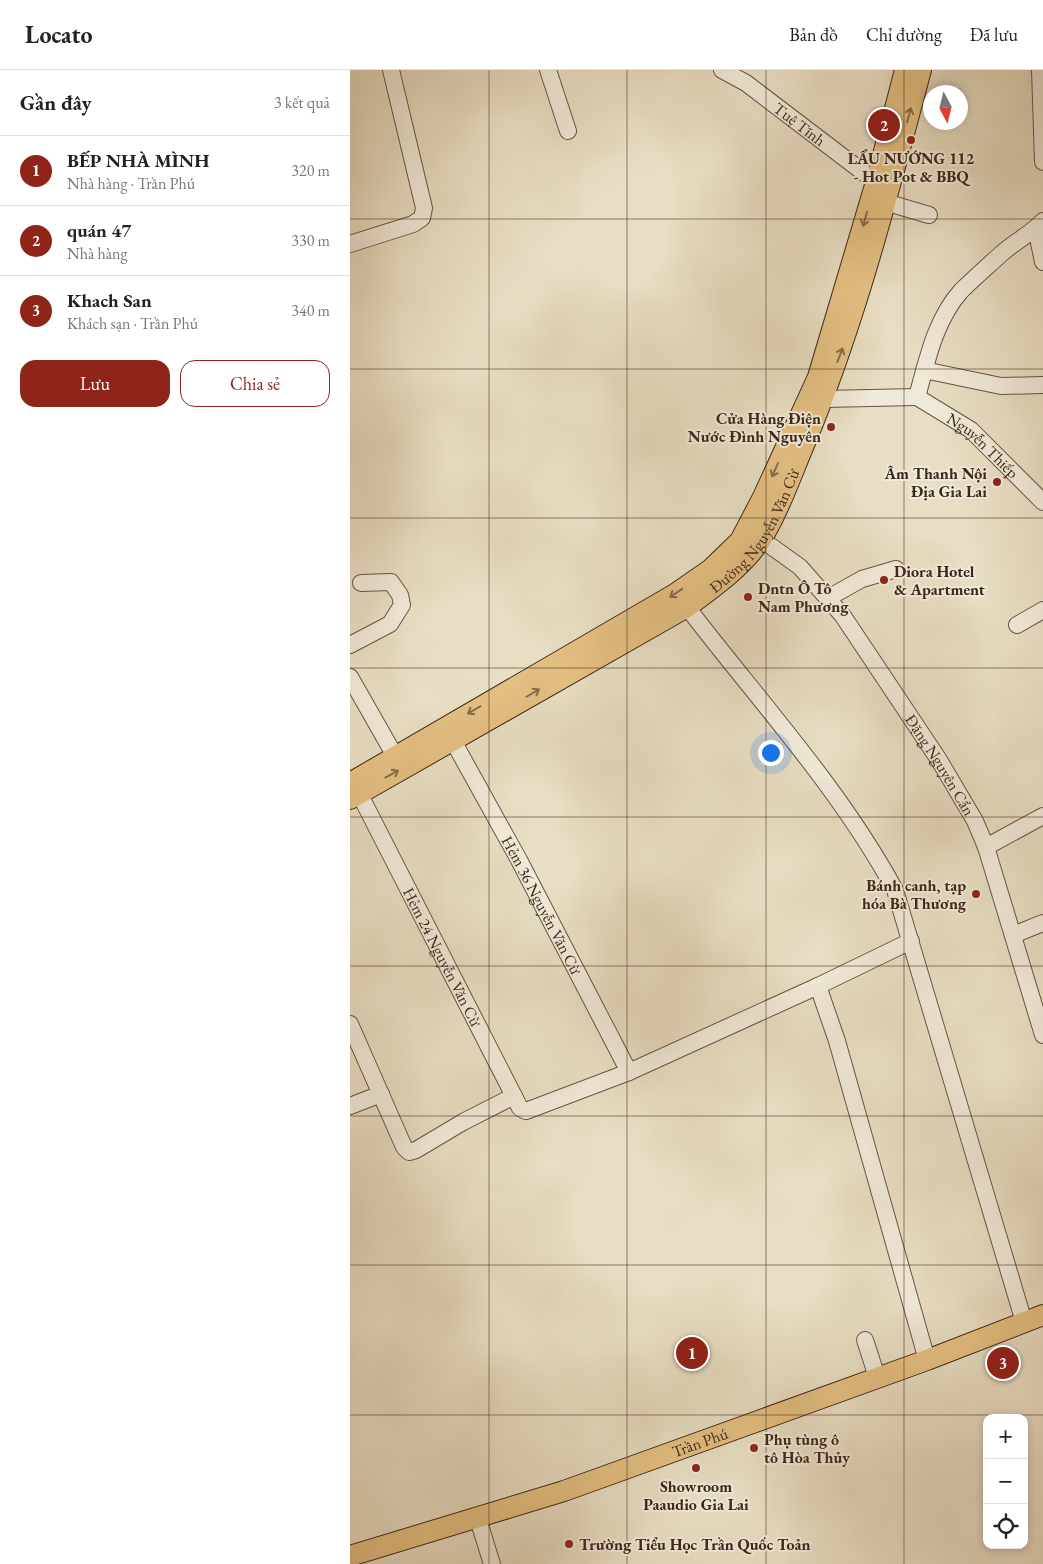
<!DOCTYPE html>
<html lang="vi">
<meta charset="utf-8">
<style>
body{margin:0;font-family:"EB Garamond",serif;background:#f2f2f2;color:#222}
.controls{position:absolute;right:15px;bottom:15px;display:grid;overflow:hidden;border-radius:10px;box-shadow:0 2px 8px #0003}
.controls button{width:45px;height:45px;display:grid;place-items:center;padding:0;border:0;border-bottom:1px solid #e0e0e0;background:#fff;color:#222;font:25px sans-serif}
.compass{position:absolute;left:573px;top:15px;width:45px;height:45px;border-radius:50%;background:#fff;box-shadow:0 2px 8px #0003;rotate:173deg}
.you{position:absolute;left:420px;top:682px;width:18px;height:18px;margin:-12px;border:4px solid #fff;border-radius:50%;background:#1a73e8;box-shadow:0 0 0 8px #1a73e833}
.badge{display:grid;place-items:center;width:32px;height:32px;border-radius:50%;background:#8f2418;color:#fff;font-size:16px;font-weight:700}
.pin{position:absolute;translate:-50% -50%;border:2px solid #fff;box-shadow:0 1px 5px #0006}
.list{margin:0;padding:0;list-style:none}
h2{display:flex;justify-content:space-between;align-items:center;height:65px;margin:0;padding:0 20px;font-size:21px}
h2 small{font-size:16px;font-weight:400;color:#767676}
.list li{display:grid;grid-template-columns:32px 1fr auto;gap:15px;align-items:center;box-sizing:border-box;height:70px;padding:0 20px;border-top:1px solid #e0e0e0}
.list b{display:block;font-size:19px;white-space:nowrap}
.list p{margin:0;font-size:16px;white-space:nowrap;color:#767676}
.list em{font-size:16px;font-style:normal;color:#767676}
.actions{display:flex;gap:10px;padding:15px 20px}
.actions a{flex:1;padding:11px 0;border:1px solid #8f2418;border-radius:15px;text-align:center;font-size:18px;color:#8f2418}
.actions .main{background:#8f2418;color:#fff}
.icon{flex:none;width:28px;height:28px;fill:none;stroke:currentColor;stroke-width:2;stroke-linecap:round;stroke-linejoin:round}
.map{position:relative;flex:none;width:693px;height:1494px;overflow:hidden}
header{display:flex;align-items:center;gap:30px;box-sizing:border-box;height:70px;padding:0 25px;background:#fff;border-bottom:1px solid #e0e0e0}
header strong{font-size:24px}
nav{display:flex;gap:28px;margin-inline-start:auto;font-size:18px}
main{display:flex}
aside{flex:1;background:#fff}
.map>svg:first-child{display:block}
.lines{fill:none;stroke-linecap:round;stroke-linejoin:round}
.minor-casing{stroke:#685444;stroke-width:18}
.major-casing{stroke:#3e2619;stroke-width:22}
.minor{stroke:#f0ead8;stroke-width:16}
.major{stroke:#e4bf82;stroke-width:20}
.oneway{stroke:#896b48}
.grid{fill:none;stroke:#3e2619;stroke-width:1;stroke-opacity:0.55}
.poi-dot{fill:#8f2418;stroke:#f0ead8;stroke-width:2}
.labels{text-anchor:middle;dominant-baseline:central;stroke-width:4;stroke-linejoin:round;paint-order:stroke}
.street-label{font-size:16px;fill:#3e2619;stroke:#f0ead8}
.poi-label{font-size:16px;font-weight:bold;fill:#3e2619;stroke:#f0ead8;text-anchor:start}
</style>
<header>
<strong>Locato</strong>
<nav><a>Bản đồ</a><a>Chỉ đường</a><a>Đã lưu</a></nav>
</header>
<main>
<aside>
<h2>Gần đây<small>3 kết quả</small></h2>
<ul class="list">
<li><span class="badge">1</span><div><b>BẾP NHÀ MÌNH</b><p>Nhà hàng · Trần Phú</p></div><em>320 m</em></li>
<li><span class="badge">2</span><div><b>quán 47</b><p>Nhà hàng</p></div><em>330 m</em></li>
<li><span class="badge">3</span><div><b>Khach San</b><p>Khách sạn · Trần Phú</p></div><em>340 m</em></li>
</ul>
<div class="actions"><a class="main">Lưu</a><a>Chia sẻ</a></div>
</aside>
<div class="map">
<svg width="693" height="1494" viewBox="0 0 693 1494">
<rect width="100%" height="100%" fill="#e8dec3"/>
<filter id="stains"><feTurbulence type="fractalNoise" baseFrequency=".004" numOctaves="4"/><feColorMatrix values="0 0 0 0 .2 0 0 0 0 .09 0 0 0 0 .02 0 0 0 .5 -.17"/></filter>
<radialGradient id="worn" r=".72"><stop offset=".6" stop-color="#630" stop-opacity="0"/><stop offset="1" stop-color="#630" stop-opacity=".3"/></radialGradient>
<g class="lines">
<defs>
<g id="minor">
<polyline points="198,0 218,61"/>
<path id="s1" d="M 372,0 L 396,13 L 526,112"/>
<polyline points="690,0 693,92"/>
<polyline points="535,132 579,145"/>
<polyline points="686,158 693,192"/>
<polyline points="0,174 63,154 72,148 74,138 41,0"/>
<polyline points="574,300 651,316 693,315"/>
<path d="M 567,327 C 577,291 585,250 611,221 C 624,208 638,196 651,184 C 664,172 681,164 693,151"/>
<path id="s2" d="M 567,327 L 621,360 L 693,432"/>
<polyline points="474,329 567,327"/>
<path id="s3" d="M 411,469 L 450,497 L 493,546 L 589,690 L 625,751 L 636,777 L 693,965"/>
<polyline points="478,528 512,509 546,499"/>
<path d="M 337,537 C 408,630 489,717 545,820 L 674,1252"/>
<polyline points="667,555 693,540"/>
<polyline points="0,575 40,554 52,535 50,525 41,512 11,513"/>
<polyline points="0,607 45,686"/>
<path id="s4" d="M 102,669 L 169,790 L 279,1002"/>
<path id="s5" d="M 9,723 L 170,1038 L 176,1041 L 279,1002 L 468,916 L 487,971 L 577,1290"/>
<polyline points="636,777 693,746"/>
<polyline points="663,865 693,853"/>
<polyline points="468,916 561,871"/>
<polyline points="0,954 54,1077 59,1082 66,1080 113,1052 164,1026"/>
<polyline points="0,1036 31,1024"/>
<polyline points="515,1270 527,1307"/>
<polyline points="128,1449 142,1494"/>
</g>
<g id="major">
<polyline points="0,713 325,524 361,499 390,471 413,427 468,307 526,112 555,0"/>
<path id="s6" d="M 0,729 L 337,537 C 363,518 394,496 412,468 C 429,440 441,406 454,375 C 505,254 537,127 571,0"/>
<path id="s7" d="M 0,1486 L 214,1421 L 577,1290 L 693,1245"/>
</g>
</defs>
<use href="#minor" class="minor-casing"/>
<use href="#major" class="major-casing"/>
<use href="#minor" class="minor"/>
<use href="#major" class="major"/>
</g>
<defs><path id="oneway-shaft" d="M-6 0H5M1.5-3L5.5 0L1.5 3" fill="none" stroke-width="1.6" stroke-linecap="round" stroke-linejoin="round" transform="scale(1.25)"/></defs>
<g class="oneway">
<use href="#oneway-shaft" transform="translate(559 45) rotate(-75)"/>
<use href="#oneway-shaft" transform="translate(515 149) rotate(106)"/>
<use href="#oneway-shaft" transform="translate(490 285) rotate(-69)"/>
<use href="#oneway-shaft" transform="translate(425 400) rotate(114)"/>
<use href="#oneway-shaft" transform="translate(326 523) rotate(147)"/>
<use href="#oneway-shaft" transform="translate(183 623) rotate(-30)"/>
<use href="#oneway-shaft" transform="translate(124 640) rotate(150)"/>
<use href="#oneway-shaft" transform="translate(42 704) rotate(-29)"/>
</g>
<path class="grid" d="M 139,0 L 139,1494M 277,0 L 277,1494M 416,0 L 416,1494M 554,0 L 554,1494M 0,149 L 693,149M 0,299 L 693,299M 0,448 L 693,448M 0,598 L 693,598M 0,747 L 693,747M 0,896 L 693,896M 0,1046 L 693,1046M 0,1195 L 693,1195M 0,1345 L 693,1345"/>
<g class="poi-dot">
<circle cx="561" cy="70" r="5"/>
<circle cx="481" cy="357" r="5"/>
<circle cx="647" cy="412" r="5"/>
<circle cx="534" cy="510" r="5"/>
<circle cx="398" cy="527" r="5"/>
<circle cx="626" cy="824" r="5"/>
<circle cx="404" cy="1378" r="5"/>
<circle cx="346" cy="1398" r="5"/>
<circle cx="219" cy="1474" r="5"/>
</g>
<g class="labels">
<g class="street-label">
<text stroke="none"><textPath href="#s1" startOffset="95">Tuệ Tĩnh</textPath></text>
<text stroke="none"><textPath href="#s2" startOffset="82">Nguyễn Thiếp</textPath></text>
<text stroke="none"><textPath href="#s6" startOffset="492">Đường Nguyễn Văn Cừ</textPath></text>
<text stroke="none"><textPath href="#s3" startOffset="291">Đặng Nguyên Cẩn</textPath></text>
<text stroke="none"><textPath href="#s4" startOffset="189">Hẻm 36 Nguyễn Văn Cừ</textPath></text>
<text stroke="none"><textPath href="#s5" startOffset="184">Hẻm 24 Nguyễn Văn Cừ</textPath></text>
<text stroke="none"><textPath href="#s7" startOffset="368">Trần Phú</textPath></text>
</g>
<g class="poi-label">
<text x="561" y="88" text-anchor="middle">LẨU NƯỚNG 112<tspan x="561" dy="18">- Hot Pot &amp; BBQ</tspan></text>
<text x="471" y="348" text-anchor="end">Cửa Hàng Điện<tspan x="471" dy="18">Nước Đình Nguyên</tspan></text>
<text x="637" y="403" text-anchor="end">Âm Thanh Nội<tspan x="637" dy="18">Địa Gia Lai</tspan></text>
<text x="544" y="501">Diora Hotel<tspan x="544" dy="18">&amp; Apartment</tspan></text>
<text x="408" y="518">Dntn Ô Tô<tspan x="408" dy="18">Nam Phương</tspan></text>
<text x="616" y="815" text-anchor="end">Bánh canh, tạp<tspan x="616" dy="18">hóa Bà Thương</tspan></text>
<text x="414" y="1369">Phụ tùng ô<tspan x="414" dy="18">tô Hòa Thủy</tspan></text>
<text x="346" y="1416" text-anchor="middle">Showroom<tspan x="346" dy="18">Paaudio Gia Lai</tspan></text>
<text x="229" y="1474">Trường Tiểu Học Trần Quốc Toản</text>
</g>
</g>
<rect width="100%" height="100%" filter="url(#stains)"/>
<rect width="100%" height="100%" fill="url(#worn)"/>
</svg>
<div class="controls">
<button>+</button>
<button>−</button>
<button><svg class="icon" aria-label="locate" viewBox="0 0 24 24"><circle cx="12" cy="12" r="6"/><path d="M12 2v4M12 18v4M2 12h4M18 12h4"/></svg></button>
</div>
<svg class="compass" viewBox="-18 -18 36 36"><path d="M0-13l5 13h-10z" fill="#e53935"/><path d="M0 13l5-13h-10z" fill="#767676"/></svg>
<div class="you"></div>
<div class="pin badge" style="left:342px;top:1283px">1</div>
<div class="pin badge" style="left:534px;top:55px">2</div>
<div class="pin badge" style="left:653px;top:1293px">3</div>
</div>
</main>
